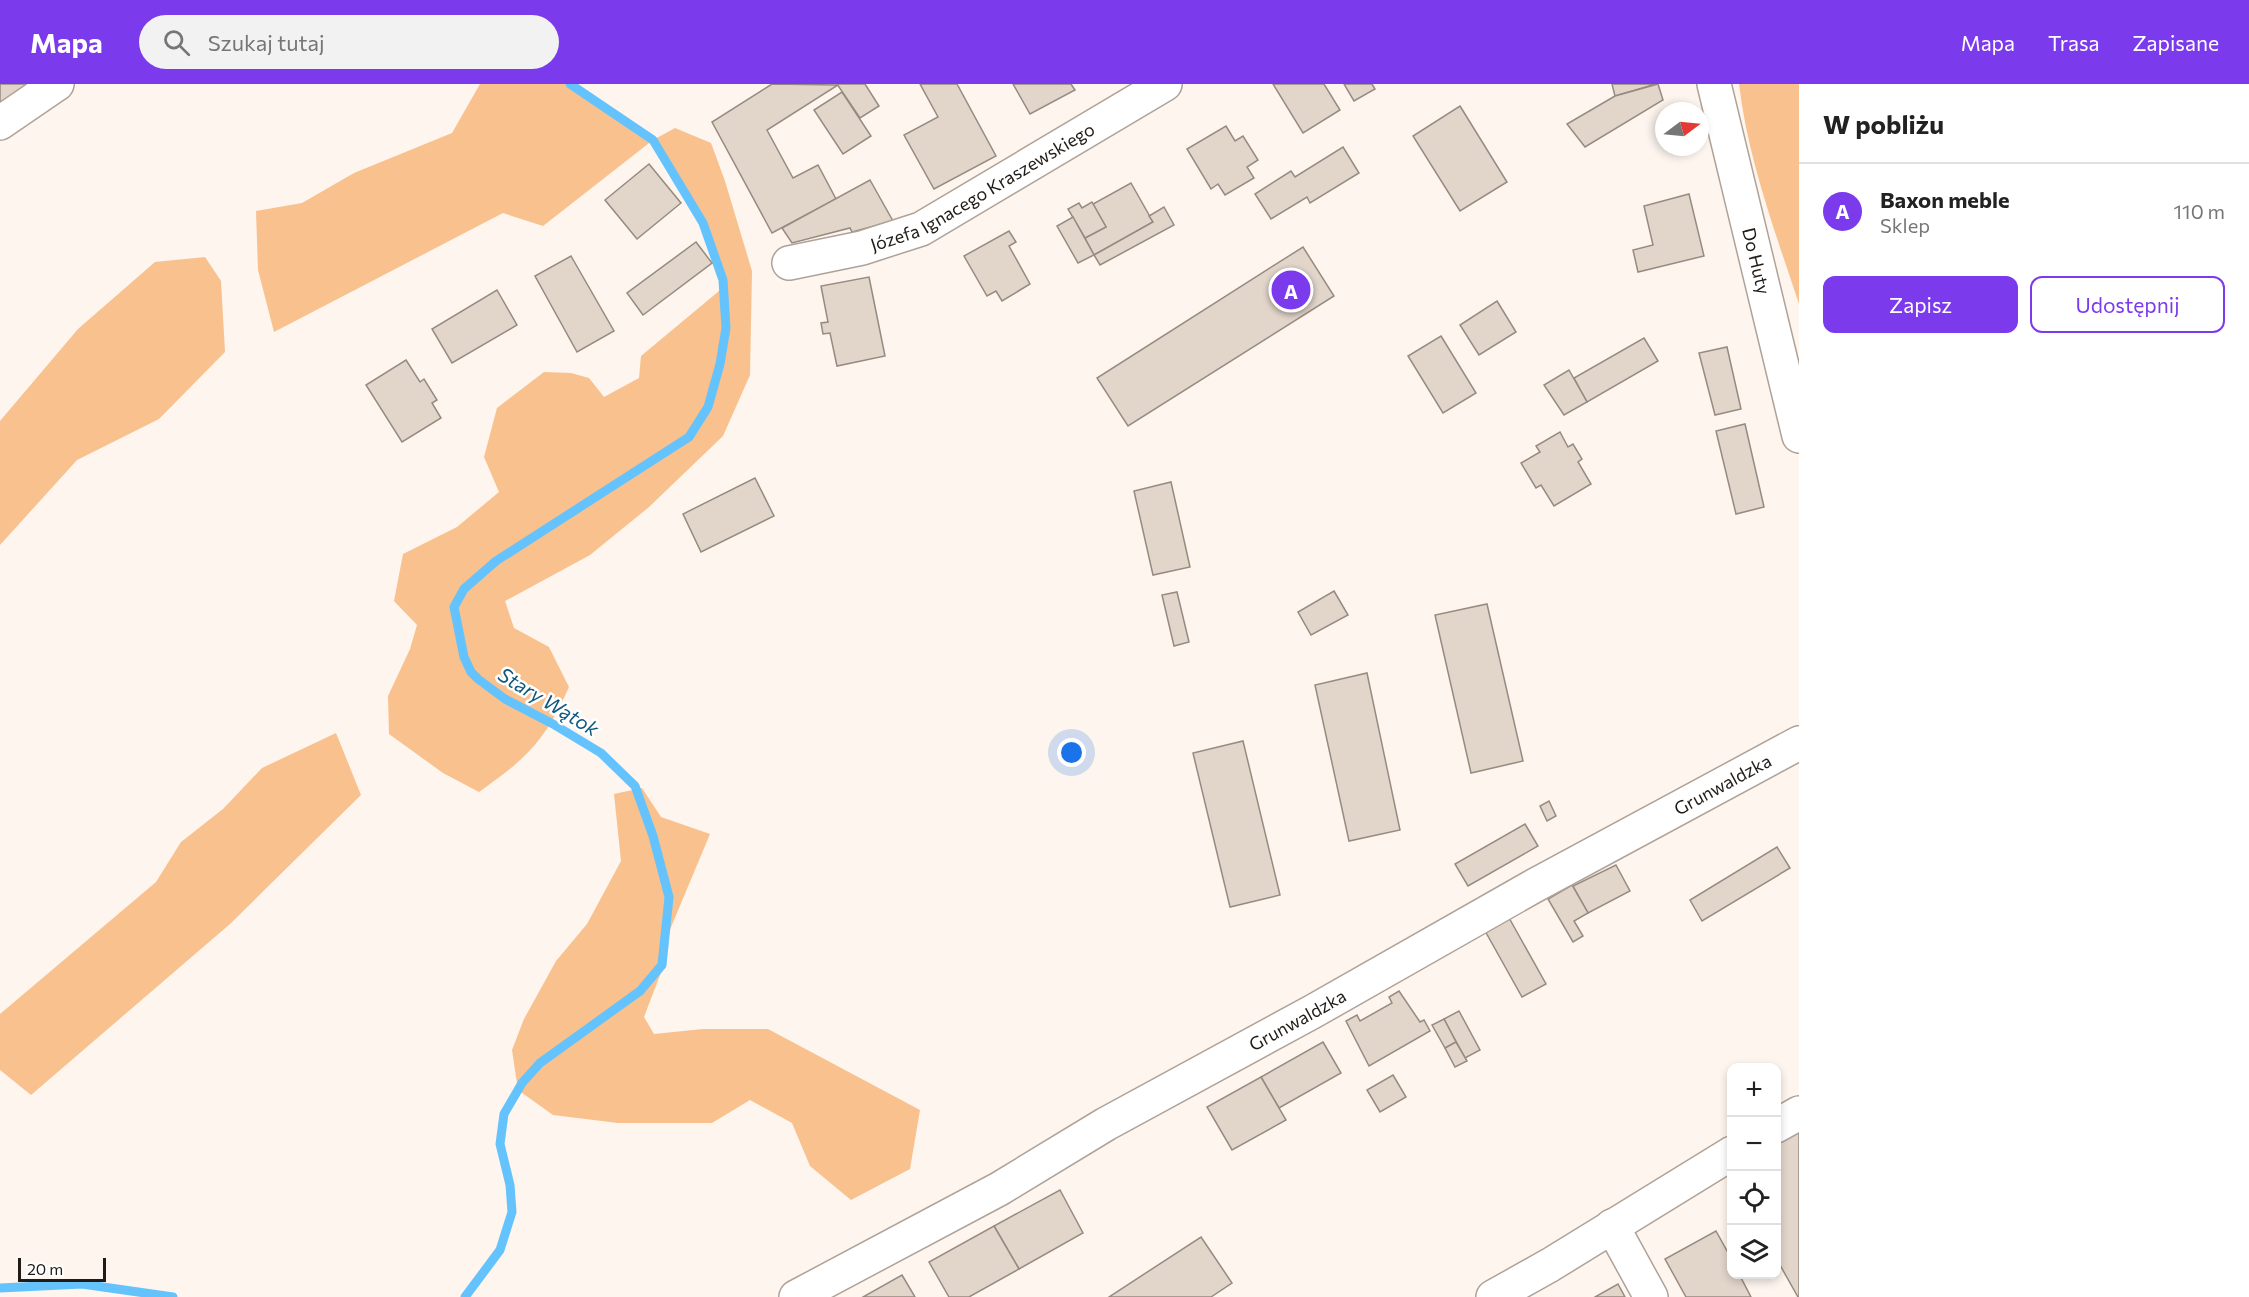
<!DOCTYPE html>
<html lang="pl">
<meta charset="utf-8">
<style>
body{margin:0;font-family:Commissioner,sans-serif;background:#f2f2f2;color:#222}
.controls{position:absolute;right:18px;bottom:18px;display:grid;overflow:hidden;border-radius:12px;box-shadow:0 3px 9px #0003}
.controls button{width:54px;height:54px;display:grid;place-items:center;padding:0;border:0;border-bottom:2px solid #e0e0e0;background:#fff;color:#222;font:30px sans-serif}
.compass{position:absolute;left:1655px;top:18px;width:54px;height:54px;border-radius:50%;background:#fff;box-shadow:0 3px 9px #0003;rotate:74deg}
.scale{position:absolute;left:18px;bottom:15px;width:88px;box-sizing:border-box;padding-left:6px;border:3px solid #1f1b17;border-top:0;font-size:16px;line-height:21px;white-space:nowrap;color:#1f1b17;-webkit-text-stroke:4px #fff;paint-order:stroke}
.you{position:absolute;left:1072px;top:669px;width:21px;height:21px;margin:-15px;border:4px solid #fff;border-radius:50%;background:#1a73e8;box-shadow:0 0 0 9px #1a73e833}
.badge{display:grid;place-items:center;width:39px;height:39px;border-radius:50%;background:#7c3aed;color:#fff;font-size:20px;font-weight:700}
.pin{position:absolute;translate:-50% -50%;border:3px solid #fff;box-shadow:0 2px 6px #0006}
.list{margin:0;padding:0;list-style:none}
h2{display:flex;justify-content:space-between;align-items:center;height:78px;margin:0;padding:0 24px;font-size:26px}
h2 small{font-size:20px;font-weight:400;color:#767676}
.list li{display:grid;grid-template-columns:39px 1fr auto;gap:18px;align-items:center;box-sizing:border-box;height:96px;padding:0 24px;border-top:2px solid #e0e0e0}
.list b{display:block;font-size:22px;white-space:nowrap}
.list p{margin:0;font-size:20px;white-space:nowrap;color:#767676}
.list em{font-size:20px;font-style:normal;color:#767676}
.actions{display:flex;gap:12px;padding:18px 24px}
.actions a{flex:1;padding:14px 0;border:2px solid #7c3aed;border-radius:12px;text-align:center;font-size:21px;color:#7c3aed}
.actions .main{background:#7c3aed;color:#fff}
.icon{flex:none;width:33px;height:33px;fill:none;stroke:currentColor;stroke-width:2;stroke-linecap:round;stroke-linejoin:round}
.map{position:relative;flex:none;width:1799px;height:1213px;overflow:hidden}
header{display:flex;align-items:center;gap:36px;box-sizing:border-box;height:84px;padding:0 30px;background:#7c3aed;color:#fff}
header strong{font-size:28px}
nav{display:flex;gap:33px;margin-inline-start:auto;font-size:21px}
.search{width:420px;height:54px;background:#f2f2f2;display:flex;align-items:center;gap:15px;box-sizing:border-box;padding:0 21px;border-radius:33px;color:#767676;font-size:22px}
main{display:flex}
aside{flex:1;background:#fff}
.map>svg:first-child{display:block}
.green{fill:#f9c18e}
.lines{fill:none;stroke-linecap:round;stroke-linejoin:round}
.stream{stroke:#64c3fd;stroke-width:9}
.building{fill:#e2d5ca;stroke:#978b81;stroke-width:1.5}
.minor-casing{stroke:#afa298;stroke-width:36}
.minor{stroke:#fff;stroke-width:33}
.labels{text-anchor:middle;dominant-baseline:central;stroke-width:5;stroke-linejoin:round;paint-order:stroke}
.street-label{font-size:18px;fill:#1f1b17;stroke:#fff}
.water-label{font-size:20px;font-style:italic;fill:#0d587e;stroke:#fff}
</style>
<header>
<strong>Mapa</strong>
<div class="search"><svg class="icon" aria-label="search" viewBox="0 0 24 24"><circle cx="10" cy="10" r="6"/><path d="M15 15l6 6"/></svg>Szukaj tutaj</div>
<nav><a>Mapa</a><a>Trasa</a><a>Zapisane</a></nav>
</header>
<main>
<div class="map">
<svg width="1799" height="1213" viewBox="0 0 1799 1213">
<rect width="100%" height="100%" fill="#fdf5ee"/>
<g class="green">
<path d="M 480,0 L 568,0 L 653,56 L 675,44 L 711,59 L 725,97 L 752,187 L 750,291 L 723,352 L 649,423 L 590,471 L 505,517 L 514,544 L 549,563 L 569,603 C 545,657 527,674 479,708 L 443,689 L 389,650 L 388,612 L 410,565 L 417,541 L 394,517 L 403,470 L 457,443 L 499,408 L 484,373 L 497,324 L 544,288 L 571,289 L 589,294 L 604,313 L 639,294 L 641,272 L 725,202 L 712,161 L 653,56 L 543,142 L 503,129 L 274,248 L 258,186 L 256,127 L 302,119 L 354,89 L 452,49 Z"/>
<path d="M 1739,0 L 1799,0 L 1799,220 C 1775,147 1748,76 1739,0 Z"/>
<polygon points="205,173 221,197 225,268 159,335 77,376 0,461 0,337 78,245 155,178"/>
<polygon points="336,649 361,711 230,840 31,1011 0,986 0,930 156,798 181,758 223,725 262,684"/>
<polygon points="642,704 661,733 710,750 669,848 665,878 644,933 654,950 703,945 768,945 920,1026 910,1085 851,1116 810,1082 792,1039 750,1016 712,1039 618,1039 553,1031 518,1006 512,966 524,935 556,877 587,840 621,777 614,710"/>
</g>
<g class="lines">
<g class="stream">
<polyline points="0,1204 82,1200 173,1213"/>
<polyline points="465,1213 500,1166 512,1128 510,1101 500,1060 504,1030 522,999 540,979 640,907 662,881 669,813 653,752 635,702 601,669 553,640 505,615 478,595 471,588 464,573 454,523 464,505 496,477 689,353 708,323 720,280 726,244 723,196 703,139 653,56 570,0"/>
</g>
</g>
<g class="building">
<polygon points="0,0 32,0 0,22"/>
<polygon points="772,0 838,1 767,46 793,94 818,81 836,115 772,149 712,38"/>
<polygon points="865,0 879,22 860,34 837,0"/>
<polygon points="920,0 957,0 996,72 934,105 904,51 938,33"/>
<polygon points="1013,0 1071,0 1075,6 1030,30"/>
<polygon points="1273,0 1324,0 1340,26 1303,49"/>
<polygon points="1344,0 1372,0 1375,5 1354,17"/>
<polygon points="1612,0 1656,0 1615,12"/>
<polygon points="1658,0 1663,16 1585,63 1567,40 1615,12"/>
<polygon points="842,8 871,52 843,70 814,26"/>
<polygon points="1460,22 1507,98 1460,127 1413,52"/>
<polygon points="1226,42 1235,57 1243,52 1258,76 1247,83 1254,94 1225,111 1218,100 1211,105 1187,65"/>
<polygon points="1343,63 1359,89 1310,119 1307,113 1271,135 1255,110 1291,87 1295,93"/>
<polygon points="649,80 681,119 637,155 605,116"/>
<polygon points="870,96 893,137 852,148 850,144 792,159 782,144"/>
<polygon points="1131,99 1153,138 1094,171 1085,154 1106,143 1093,120"/>
<polygon points="1689,110 1704,172 1638,188 1633,166 1653,161 1644,122"/>
<polygon points="1092,118 1106,143 1085,154 1068,125 1079,119 1082,124"/>
<polygon points="1164,123 1174,141 1100,181 1094,171 1153,138 1149,132"/>
<polygon points="1073,133 1094,171 1078,179 1057,142"/>
<polygon points="1009,147 1016,158 1009,162 1030,200 1002,217 996,207 987,212 964,172"/>
<polygon points="696,158 712,179 643,231 627,209"/>
<polygon points="1303,163 1334,212 1128,342 1097,294"/>
<polygon points="571,172 614,247 577,268 535,192"/>
<polygon points="869,193 885,272 837,282 830,249 823,250 821,239 828,238 821,202"/>
<polygon points="497,206 517,241 452,279 432,245"/>
<polygon points="1497,217 1516,248 1479,271 1460,241"/>
<polygon points="1441,252 1476,309 1443,329 1408,272"/>
<polygon points="1644,254 1658,277 1587,318 1574,294"/>
<polygon points="1727,263 1741,325 1715,331 1699,269"/>
<polygon points="406,276 420,298 424,295 437,316 432,319 441,334 402,358 366,301"/>
<polygon points="1569,286 1587,318 1564,331 1544,301"/>
<polygon points="1745,340 1764,423 1736,430 1716,347"/>
<polygon points="1560,348 1568,363 1573,360 1582,375 1578,378 1591,400 1554,422 1541,401 1536,404 1521,379 1540,368 1536,362"/>
<polygon points="755,394 774,432 701,468 683,430"/>
<polygon points="1171,398 1190,483 1153,491 1134,407"/>
<polygon points="1334,507 1348,531 1311,551 1298,528"/>
<polygon points="1177,508 1189,558 1174,562 1162,511"/>
<polygon points="1487,520 1523,677 1471,689 1435,531"/>
<polygon points="1367,589 1400,746 1349,757 1315,601"/>
<polygon points="1243,657 1280,811 1230,823 1193,669"/>
<polygon points="1549,717 1556,732 1547,737 1540,722"/>
<polygon points="1525,740 1538,762 1468,802 1455,780"/>
<polygon points="1777,763 1790,784 1702,837 1690,816"/>
<polygon points="1616,781 1630,807 1588,829 1573,802"/>
<polygon points="1572,801 1588,829 1574,837 1583,852 1573,858 1548,815"/>
<polygon points="1508,832 1546,900 1522,913 1484,845"/>
<polygon points="1399,907 1420,938 1424,936 1430,947 1369,982 1346,937 1357,931 1360,937 1392,919 1389,913"/>
<polygon points="1459,927 1480,966 1465,974 1444,935"/>
<polygon points="1444,935 1456,958 1445,964 1432,941"/>
<polygon points="1323,958 1341,989 1279,1024 1261,993"/>
<polygon points="1456,958 1467,977 1455,983 1445,964"/>
<polygon points="1393,991 1406,1013 1380,1028 1367,1006"/>
<polygon points="1261,993 1286,1036 1232,1066 1207,1023"/>
<polygon points="1799,1047 1799,1213 1798,1213 1776,1174 1776,1059"/>
<polygon points="1060,1106 1083,1149 1019,1185 994,1142"/>
<polygon points="994,1142 1019,1185 969,1213 949,1213 929,1178"/>
<polygon points="1716,1147 1732,1176 1732,1190 1739,1190 1751,1213 1686,1213 1665,1175"/>
<polygon points="1201,1153 1232,1199 1211,1213 1109,1213"/>
<polygon points="902,1191 915,1213 863,1213"/>
<polygon points="1618,1200 1625,1213 1595,1213"/>
</g>
<g class="lines">
<defs>
<g id="minor">
<path id="s1" d="M 1714,0 L 1799,352"/>
<polyline points="0,39 57,0"/>
<path id="s2" d="M 789,179 L 862,164 L 921,145 L 1165,0"/>
<polyline points="1776,1042 1799,1029"/>
<polyline points="1612,1142 1651,1213"/>
<path id="s3" d="M 796,1213 L 999,1105 L 1106,1040 L 1312,928 L 1532,803 L 1799,659"/>
<polyline points="1493,1213 1550,1181 1732,1069"/>
</g>
</defs>
<use href="#minor" class="minor-casing"/>
<use href="#minor" class="minor"/>
</g>
<g class="labels">
<g class="street-label">
<text stroke="none"><textPath href="#s2" startOffset="210">Józefa Ignacego Kraszewskiego</textPath></text>
<text stroke="none"><textPath href="#s1" startOffset="182">Do Huty</textPath></text>
<text stroke="none"><textPath href="#s3" startOffset="1059">Grunwaldzka</textPath></text>
<text stroke="none"><textPath href="#s3" startOffset="573">Grunwaldzka</textPath></text>
</g>
<g class="water-label">
<text transform="translate(549 617) rotate(31)">Stary Wątok</text>
</g>
</g>
</svg>
<div class="controls">
<button>+</button>
<button>−</button>
<button><svg class="icon" aria-label="locate" viewBox="0 0 24 24"><circle cx="12" cy="12" r="6"/><path d="M12 2v4M12 18v4M2 12h4M18 12h4"/></svg></button>
<button><svg class="icon" aria-label="layers" viewBox="0 0 24 24"><path d="M12 4l9 5-9 5-9-5zM3 14l9 5 9-5"/></svg></button>
</div>
<svg class="compass" viewBox="-18 -18 36 36"><path d="M0-13l5 13h-10z" fill="#e53935"/><path d="M0 13l5-13h-10z" fill="#767676"/></svg>
<div class="scale">20 m</div>
<div class="you"></div>
<div class="pin badge" style="left:1291px;top:206px">A</div>
</div>
<aside>
<h2>W pobliżu<small></small></h2>
<ul class="list">
<li><span class="badge">A</span><div><b>Baxon meble</b><p>Sklep</p></div><em>110 m</em></li>
</ul>
<div class="actions"><a class="main">Zapisz</a><a>Udostępnij</a></div>
</aside>
</main>
